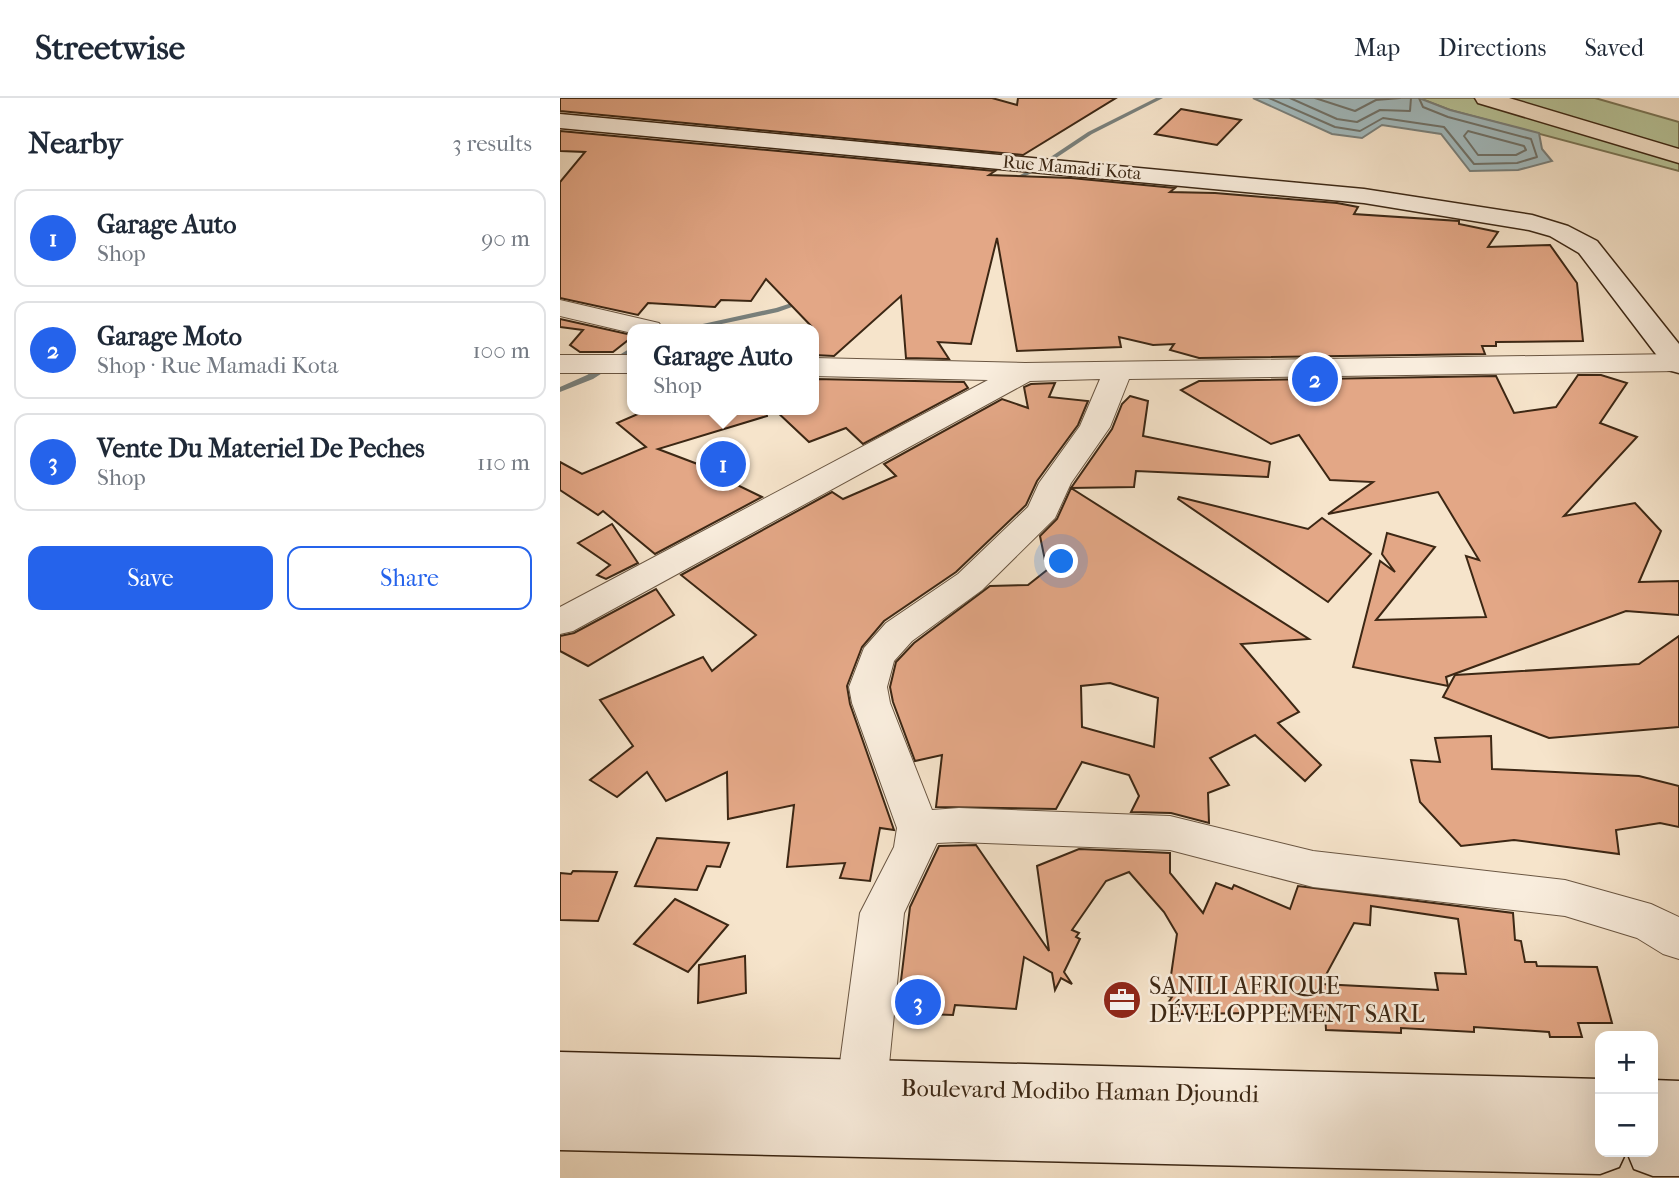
<!DOCTYPE html>
<meta charset="utf-8">
<style>
body{margin:0;font-family:"IM FELL French Canon",serif;background:#f6f6f7;color:#1f2937}
.controls{position:absolute;right:21px;bottom:21px;display:grid;overflow:hidden;border-radius:14px;box-shadow:0 7px 28px #0002}
.controls button{width:63px;height:63px;display:grid;place-items:center;padding:0;border:0;border-bottom:2px solid #e0e1e3;background:#fff;color:#1f2937;font:35px sans-serif}
.you{position:absolute;left:502px;top:464px;width:24px;height:24px;margin:-18px;border:5px solid #fff;border-radius:50%;background:#1a73e8;box-shadow:0 0 0 10px #1a73e833}
.badge{display:grid;place-items:center;width:46px;height:46px;border-radius:50%;background:#2563eb;color:#fff;font-size:23px;font-weight:700}
.pin{position:absolute;translate:-50% -50%;border:4px solid #fff;box-shadow:0 2px 7px #0006}
.popup{position:absolute;left:67px;top:226px;width:192px;height:91px;box-sizing:border-box;display:grid;place-content:center;border-radius:14px;background:#fff;filter:drop-shadow(0 2px 5px #0005);font-size:23px;white-space:nowrap;color:#747a83}
.popup b{font-size:26px;color:#1f2937}
.popup::after{content:'';position:absolute;left:50%;top:100%;margin-left:-14px;border:14px solid transparent;border-top-color:#fff}
.list{margin:0;padding:0;list-style:none}
h2{display:flex;justify-content:space-between;align-items:center;height:91px;margin:0;padding:0 28px;font-size:30px}
h2 small{font-size:23px;font-weight:400;color:#747a83}
.list li{display:grid;grid-template-columns:46px 1fr auto;gap:21px;align-items:center;box-sizing:border-box;height:98px;margin:0 14px 14px;padding:0 14px;border:2px solid #e0e1e3;border-radius:14px}
.list b{display:block;font-size:26px;white-space:nowrap}
.list p{margin:0;font-size:23px;white-space:nowrap;color:#747a83}
.list em{font-size:23px;font-style:normal;color:#747a83}
.actions{display:flex;gap:14px;padding:21px 28px}
.actions a{flex:1;padding:16px 0;border:2px solid #2563eb;border-radius:14px;text-align:center;font-size:24px;color:#2563eb}
.actions .main{background:#2563eb;color:#fff}
.map{position:relative;flex:none;width:1119px;height:1080px;overflow:hidden}
header{display:flex;align-items:center;gap:42px;box-sizing:border-box;height:98px;padding:0 35px;background:#fff;border-bottom:2px solid #e0e1e3}
header strong{font-size:33px}
nav{display:flex;gap:38px;margin-inline-start:auto;font-size:24px}
main{display:flex}
aside{flex:1;background:#fff}
.map>svg:first-child{display:block}
.green{fill:#b8c59a;stroke:#7a7657;stroke-width:2}
.water{fill:#a2bcc1;stroke:#79807c;stroke-width:2}
.lines{fill:none;stroke-linecap:round;stroke-linejoin:round}
.shore{stroke:#6f726a;stroke-width:2}
.stream{fill:#79807c;fill-rule:evenodd}
.building{fill:#e3a786;stroke:#3c2714;stroke-width:2;fill-rule:evenodd}
.minor-casing{stroke:#6a5642;stroke-width:2}
.secondary-casing{stroke:#3c2714;stroke-width:3}
.trunk-casing{stroke:#3c2714;stroke-width:3}
.minor{fill:#f9eddd;fill-rule:evenodd}
.secondary{fill:#f9eddd;fill-rule:evenodd}
.trunk{fill:#f6e4cb;fill-rule:evenodd}
.labels{text-anchor:middle;dominant-baseline:central;stroke-width:5;stroke-linejoin:round;paint-order:stroke}
.far-street-label{font-size:18px;fill:#3c2714;stroke:#f9eddd}
.near-poi-label{font-size:24px;fill:#3c2714;stroke:#f9eddd;text-anchor:start}
.near-street-label{font-size:24px;fill:#3c2714;stroke:#f9eddd}
</style>
<header>
<strong>Streetwise</strong>
<nav><a>Map</a><a>Directions</a><a>Saved</a></nav>
</header>
<main>
<aside>
<h2>Nearby<small>3 results</small></h2>
<ul class="list">
<li><span class="badge">1</span><div><b>Garage Auto</b><p>Shop</p></div><em>90 m</em></li>
<li><span class="badge">2</span><div><b>Garage Moto</b><p>Shop · Rue Mamadi Kota</p></div><em>100 m</em></li>
<li><span class="badge">3</span><div><b>Vente Du Materiel De Peches</b><p>Shop</p></div><em>110 m</em></li>
</ul>
<div class="actions"><a class="main">Save</a><a>Share</a></div>
</aside>
<div class="map">
<svg width="1119" height="1080" viewBox="0 0 1119 1080">
<rect width="100%" height="100%" fill="#f6e4cb"/>
<filter id="stains"><feTurbulence type="fractalNoise" baseFrequency=".00286" numOctaves="4"/><feColorMatrix values="0 0 0 0 .2 0 0 0 0 .09 0 0 0 0 .02 0 0 0 .5 -.17"/></filter>
<radialGradient id="worn" r=".72"><stop offset=".6" stop-color="#630" stop-opacity="0"/><stop offset="1" stop-color="#630" stop-opacity=".3"/></radialGradient>
<polygon class="green" points="859,0 1035,0 1119,24 1119,73 890,12"/>
<polygon class="water" points="693,0 859,0 890,12 979,35 982,51 992,63 958,72 910,73 881,36 822,27 802,40 772,36"/>
<g class="lines">
<g class="shore">
<polyline points="709,0 775,29 800,33 823,20 884,29 914,66 957,65 977,59 971,41 888,19 863,9 859,0"/>
<polyline points="730,0 777,21 797,24 820,12 850,13 851,0"/>
<polyline points="755,0 795,13 816,2 840,0"/>
<polygon points="908,33 964,48 966,52 956,57 918,57 904,38"/>
</g>
<g class="stream">
<polygon points="596,0 603,0 532,36 478,72 451,85 446,84 474,70 528,34"/>
<polygon points="244,201 246,202 246,204 218,214 138,231 125,231 129,229 216,210"/>
<polygon points="69,251 72,251 72,256 33,281 0,294 0,289 27,277"/>
</g>
</g>
<g class="building">
<polygon points="0,0 432,0 457,7 458,0 556,0 463,57 0,13"/>
<polygon points="621,11 681,22 657,47 595,36"/>
<polygon points="0,33 435,73 429,77 511,80 615,90 610,94 655,95 777,105 798,109 794,116 899,123 899,126 938,134 928,149 990,147 1017,185 1023,243 936,244 936,248 922,248 925,256 639,260 610,252 614,246 593,247 559,239 561,249 457,253 437,140 411,246 378,244 389,261 346,260 341,198 274,258 254,257 254,231 206,181 191,203 161,202 155,209 88,205 78,217 0,200 0,84 25,54 0,53"/>
<polygon points="0,221 72,237 72,239 53,254 20,254 10,247 23,232 0,229"/>
<polygon points="1018,277 1041,277 1067,285 1040,325 1077,339 1004,418 1075,405 1101,433 1079,484 1119,483 1119,517 1066,513 886,579 888,588 793,569 820,463 835,474 822,456 827,435 875,449 816,522 926,519 906,458 919,462 878,394 768,416 813,384 770,382 739,337 711,346 621,292 639,283 936,278 954,315 996,309"/>
<polygon points="254,281 404,284 408,290 303,346 286,330 249,344 215,312 254,312"/>
<polygon points="495,285 489,299 528,303 518,327 477,383 466,407 396,474 324,523 302,549 287,588 290,606 334,732 320,730 310,783 280,780 285,765 227,769 234,707 168,721 167,674 106,703 87,674 57,699 30,682 73,648 40,602 143,559 152,573 196,537 121,477 272,394 283,401 336,378 324,366 442,301 468,310 464,289 471,286"/>
<polygon points="570,298 588,303 583,338 710,364 708,379 576,373 574,389 511,390 552,331 562,306"/>
<polygon points="87,312 206,312 207,318 98,351 177,381 173,385 202,399 95,456 43,413 38,417 0,392 0,364 22,376 86,349 57,325"/>
<path d="M 511,390 L 749,541 L 681,546 L 739,614 L 718,625 L 761,667 L 745,683 L 695,637 L 650,660 L 669,687 L 648,695 L 649,725 L 611,715 L 571,714 L 579,698 L 569,677 L 522,664 L 496,711 L 376,709 L 382,657 L 355,663 L 333,604 L 330,589 L 336,564 L 354,545 L 430,488 L 468,487 L 487,472 L 480,438 L 497,421 ZM 550,585 L 598,600 L 594,649 L 522,629 L 521,588 Z"/>
<polygon points="619,399 748,431 762,420 811,456 768,504 618,401"/>
<polygon points="52,426 78,465 46,481 37,477 50,467 18,445"/>
<polygon points="96,491 114,517 28,568 0,553 0,538 14,535"/>
<polygon points="1119,538 1119,629 989,640 883,599 895,577 1079,566"/>
<polygon points="931,638 932,671 1079,678 1119,688 1119,729 1100,725 1056,732 1059,756 954,742 901,748 860,704 851,662 880,664 875,640"/>
<polygon points="97,740 169,745 160,769 147,768 137,792 75,788"/>
<path d="M 416,747 L 489,853 L 477,768 L 519,751 L 610,755 L 610,775 L 643,815 L 656,785 L 672,791 L 674,787 L 730,811 L 738,788 L 953,815 L 955,842 L 961,843 L 965,864 L 976,864 L 977,868 L 1037,869 L 1052,925 L 1018,925 L 1022,939 L 990,939 L 989,934 L 914,929 L 914,934 L 841,930 L 841,935 L 766,932 L 765,914 L 621,916 L 606,908 L 612,899 L 608,898 L 617,836 L 604,814 L 569,774 L 546,783 L 512,832 L 519,835 L 516,839 L 520,841 L 504,874 L 512,886 L 501,880 L 495,892 L 492,875 L 464,859 L 456,911 L 395,907 L 393,917 L 337,915 L 350,809 L 379,748 ZM 811,808 L 898,821 L 906,876 L 875,875 L 878,892 L 761,886 L 794,825 L 810,827 Z"/>
<polygon points="13,773 57,774 38,823 0,822 0,775 11,776"/>
<polygon points="115,801 168,827 128,874 74,846"/>
<polygon points="185,858 186,895 138,905 139,867"/>
</g>
<g class="lines">
<defs>
<g id="minor">
<polygon points="0,202 99,225 103,231 72,231 72,235 0,218"/>
<polygon points="1119,256 1118,273 569,281 550,329 511,385 495,420 422,492 352,543 334,563 327,589 330,605 372,712 399,710 610,718 753,753 1005,782 1091,806 1119,819 1119,861 1103,856 1077,840 1005,818 753,789 610,752 399,744 377,745 344,815 327,987 320,1003 302,1010 284,1003 277,987 300,815 334,749 337,730 292,605 289,589 304,550 326,525 398,476 468,409 479,385 520,328 540,281 470,283 13,533 0,536 0,509 428,282 254,278 254,260 465,265"/>
<rect x="0" y="257" width="72" height="18"/>
</g>
<g id="secondary">
<polygon points="0,16 804,91 972,117 1008,128 1037,143 1119,246 1119,275 1108,272 1019,155 990,138 969,132 804,105 0,30"/>
<polygon points="0,954 1040,981 1040,1054 1066,1054 1059,1069 1040,1076 0,1052"/>
<polygon points="1093,982 1119,983 1119,1078 1093,1078 1074,1071 1067,1054 1093,1054"/>
</g>
<polygon id="trunk" points="915,0 949,0 1119,51 1119,65 918,5"/>
</defs>
<use href="#minor" class="minor-casing"/>
<use href="#secondary" class="secondary-casing"/>
<use href="#trunk" class="trunk-casing"/>
<use href="#minor" class="minor"/>
<use href="#secondary" class="secondary"/>
<use href="#trunk" class="trunk"/>
</g>
<defs>
<symbol id="office-disc" viewBox="-11 -11 22 22"><circle r="9.5" fill="#8f2418" stroke="#f9eddd"/><path d="M-6-3h4V-5.5h4V-3h4V5H-6ZM-1-4.5V-3h2v-1.5ZM-6 0V1H6V0Z" fill="#fff"/></symbol>
</defs>
<g fill-rule="evenodd">
<use href="#office-disc" x="540" y="880" width="44" height="44"/>
</g>
<g class="labels">
<g class="far-street-label">
<text transform="translate(512 70) rotate(5)">Rue Mamadi Kota</text>
</g>
<g class="near-poi-label">
<text x="589" y="888">SANILI AFRIQUE<tspan x="589" dy="28">DÉVELOPPEMENT SARL</tspan></text>
</g>
<g class="near-street-label">
<text transform="translate(520 993) rotate(1)">Boulevard Modibo Haman Djoundi</text>
</g>
</g>
<rect width="100%" height="100%" filter="url(#stains)"/>
<rect width="100%" height="100%" fill="url(#worn)"/>
</svg>
<div class="controls">
<button>+</button>
<button>−</button>
</div>
<div class="you"></div>
<div class="pin badge" style="left:163px;top:366px">1</div>
<div class="popup"><b>Garage Auto</b>Shop</div>
<div class="pin badge" style="left:755px;top:281px">2</div>
<div class="pin badge" style="left:358px;top:904px">3</div>
</div>
</main>
